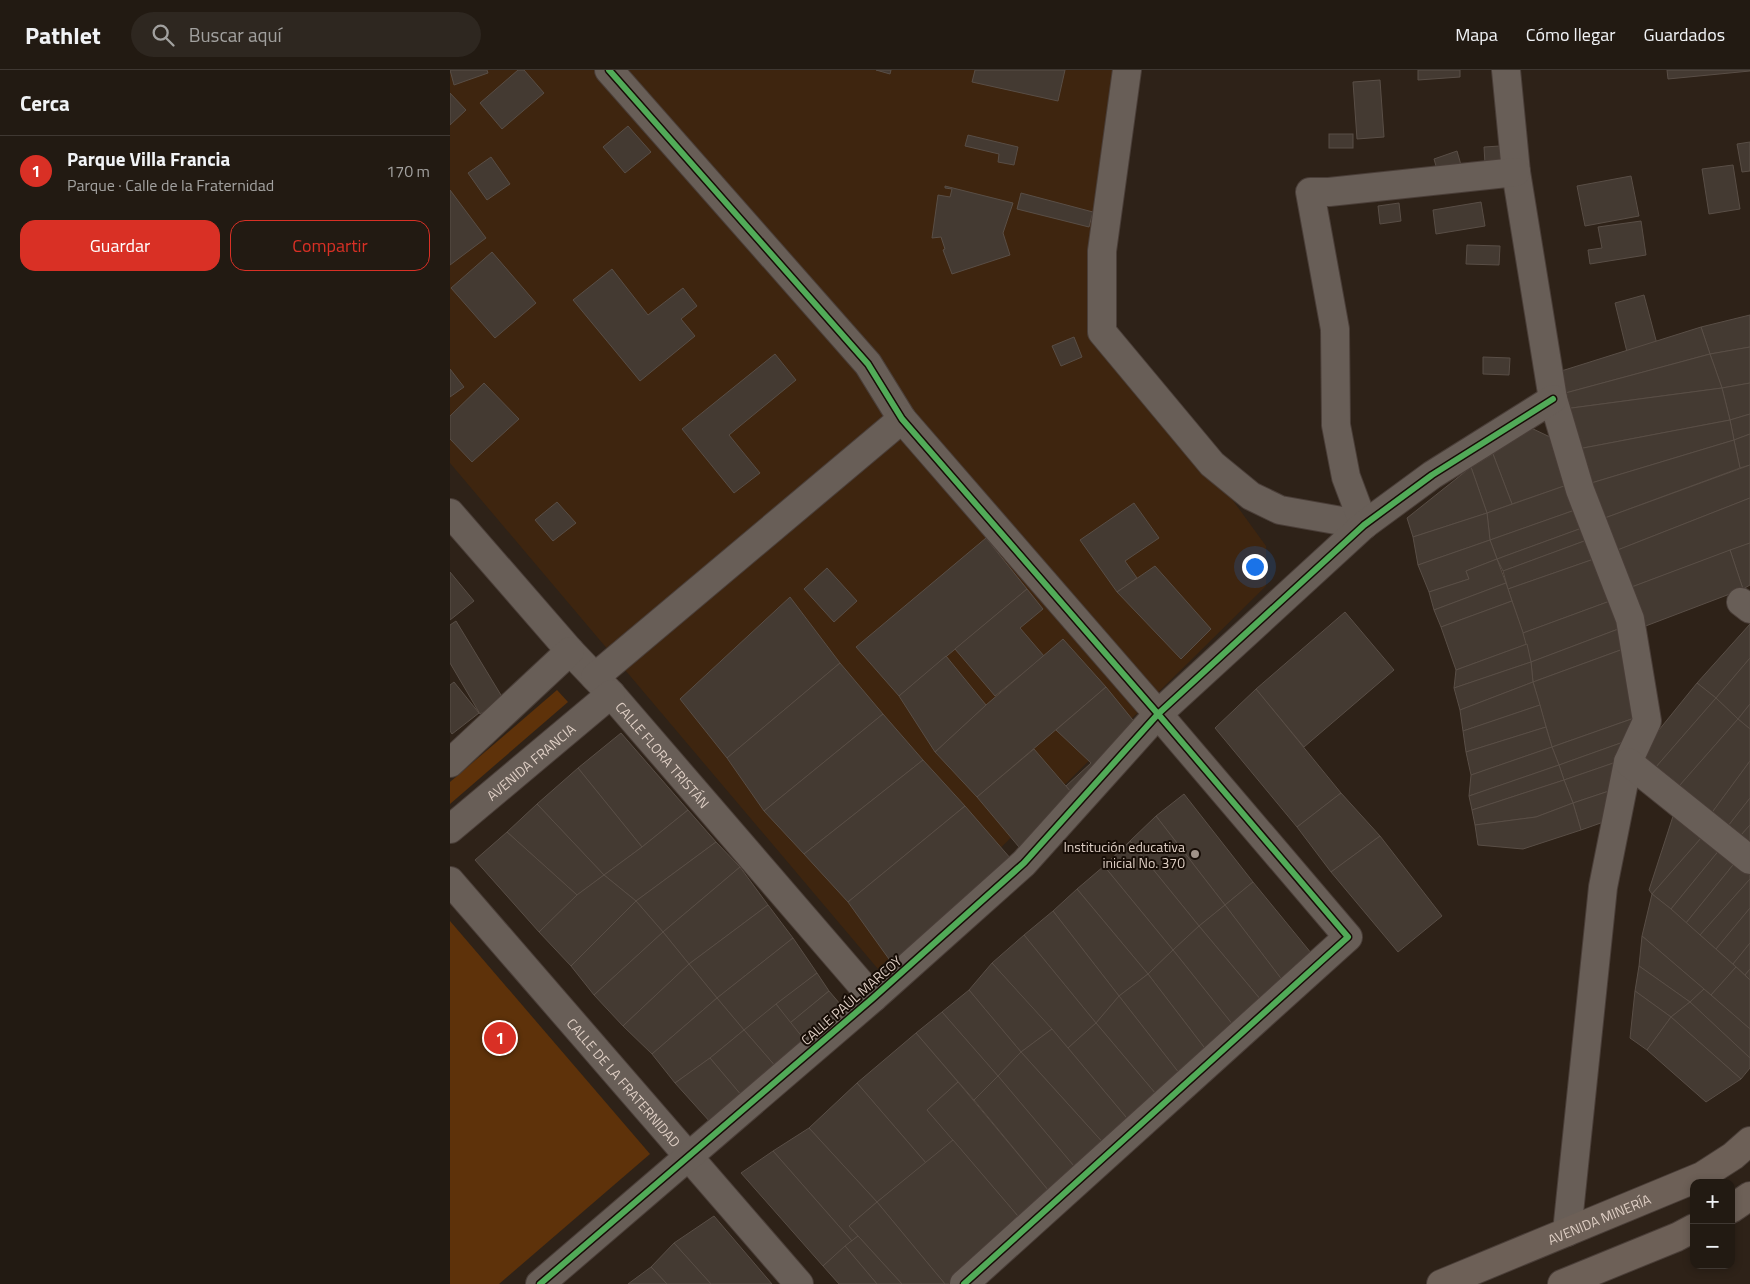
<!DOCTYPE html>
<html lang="es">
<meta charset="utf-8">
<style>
body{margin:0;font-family:"Titillium Web",sans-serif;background:#2e2720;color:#f1f3f6}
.controls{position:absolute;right:15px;bottom:15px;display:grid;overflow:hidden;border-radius:10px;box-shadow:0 2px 8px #0003}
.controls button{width:45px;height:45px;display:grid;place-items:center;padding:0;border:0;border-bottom:1px solid #3f3832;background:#221a12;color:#f1f3f6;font:25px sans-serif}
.you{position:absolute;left:804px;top:496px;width:18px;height:18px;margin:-12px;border:4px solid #fff;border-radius:50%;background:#1a73e8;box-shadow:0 0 0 8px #1a73e833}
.badge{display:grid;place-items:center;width:32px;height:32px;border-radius:50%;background:#d93025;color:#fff;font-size:16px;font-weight:700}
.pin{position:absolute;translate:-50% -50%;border:2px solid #fff;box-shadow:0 1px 5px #0006}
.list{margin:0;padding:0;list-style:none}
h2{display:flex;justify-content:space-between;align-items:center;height:65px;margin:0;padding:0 20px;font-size:21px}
h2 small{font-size:16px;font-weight:400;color:#a2a19f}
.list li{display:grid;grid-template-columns:32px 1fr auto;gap:15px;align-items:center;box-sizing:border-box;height:70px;padding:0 20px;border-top:1px solid #3f3832}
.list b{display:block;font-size:19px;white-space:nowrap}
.list p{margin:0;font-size:16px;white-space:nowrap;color:#a2a19f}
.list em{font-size:16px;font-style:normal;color:#a2a19f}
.actions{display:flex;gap:10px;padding:15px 20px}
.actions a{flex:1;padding:11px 0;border:1px solid #d93025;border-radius:15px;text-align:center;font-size:18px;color:#d93025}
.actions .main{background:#d93025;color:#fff}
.icon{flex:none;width:28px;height:28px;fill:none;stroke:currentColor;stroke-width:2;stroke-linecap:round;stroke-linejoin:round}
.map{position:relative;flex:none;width:1300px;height:1214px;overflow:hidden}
header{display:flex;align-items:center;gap:30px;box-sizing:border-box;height:70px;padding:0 25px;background:#221a12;border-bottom:1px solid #3f3832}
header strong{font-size:24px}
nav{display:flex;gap:28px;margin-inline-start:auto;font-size:18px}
.search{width:350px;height:45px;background:#2e2720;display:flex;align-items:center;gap:12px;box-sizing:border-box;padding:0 18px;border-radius:28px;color:#a2a19f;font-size:19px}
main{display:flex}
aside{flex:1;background:#221a12}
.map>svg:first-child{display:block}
.built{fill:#3e250f}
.green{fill:#5e320a}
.building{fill:#443a32;stroke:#594e46}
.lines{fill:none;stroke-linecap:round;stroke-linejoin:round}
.minor-casing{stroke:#4a3e38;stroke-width:30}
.major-casing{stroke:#4a3e38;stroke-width:30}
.minor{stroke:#685e57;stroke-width:28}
.major{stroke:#6d6057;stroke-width:28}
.cycleway-casing{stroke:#170d06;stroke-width:9}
.cycleway{stroke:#51ab58;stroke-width:6}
.poi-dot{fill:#a09288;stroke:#170d06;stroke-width:2}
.labels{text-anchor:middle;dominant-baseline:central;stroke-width:4;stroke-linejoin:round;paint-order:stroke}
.street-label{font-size:14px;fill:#decec4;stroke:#170d06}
.poi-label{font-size:14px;fill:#decec4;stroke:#170d06;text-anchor:end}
</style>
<header>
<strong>Pathlet</strong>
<div class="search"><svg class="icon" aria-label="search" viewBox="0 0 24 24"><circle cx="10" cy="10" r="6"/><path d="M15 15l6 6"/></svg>Buscar aquí</div>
<nav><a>Mapa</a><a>Cómo llegar</a><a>Guardados</a></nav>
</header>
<main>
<aside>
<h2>Cerca<small></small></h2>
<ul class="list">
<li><span class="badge">1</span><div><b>Parque Villa Francia</b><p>Parque · Calle de la Fraternidad</p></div><em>170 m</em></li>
</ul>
<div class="actions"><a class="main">Guardar</a><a>Compartir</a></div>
</aside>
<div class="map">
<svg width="1300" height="1214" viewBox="0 0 1300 1214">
<rect width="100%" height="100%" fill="#2e2218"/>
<polygon class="built" points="0,0 691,0 645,223 667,271 816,476 816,516 428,899 0,393"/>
<g class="green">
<polygon points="107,620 118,632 0,734 0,712"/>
<polygon points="0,851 200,1084 49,1214 0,1214"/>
</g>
<g class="building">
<polygon points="0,0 37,0 38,3 4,15"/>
<polygon points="68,0 74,0 94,23 52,59 30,33"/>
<polygon points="426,0 441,0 440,4"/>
<polygon points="525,0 615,0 608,31 522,12"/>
<polygon points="968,0 1010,0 1010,7 968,10"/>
<polygon points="1217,0 1300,0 1300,1 1218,9"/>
<polygon points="930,10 934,67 907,69 903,12"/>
<polygon points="0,23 16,40 0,55"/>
<polygon points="178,56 201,82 175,103 153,77"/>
<rect x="879" y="64" width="24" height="14"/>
<polygon points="518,65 568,77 564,95 548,92 549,84 515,76"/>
<polygon points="1300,72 1300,101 1292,102 1287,74"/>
<polygon points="1050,76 1051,92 1035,94 1034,77"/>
<polygon points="1007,81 1011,95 988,103 984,89"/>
<polygon points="41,87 60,114 37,130 18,103"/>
<polygon points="1283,95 1290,139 1259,144 1252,99"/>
<polygon points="1181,106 1189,146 1135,156 1127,116"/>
<polygon points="495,116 563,133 553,163 560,185 502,204 493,180 495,179 491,167 482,168 488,125 500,127 502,119 495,118"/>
<polygon points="0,120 36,168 0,195"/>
<polygon points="571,123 643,142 639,157 567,139"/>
<polygon points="1031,132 1035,156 986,164 983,140"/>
<polygon points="949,133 951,151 930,154 928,136"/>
<polygon points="1191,151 1196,185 1140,194 1138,180 1152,178 1148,157"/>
<polygon points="1017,175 1050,176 1049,195 1016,194"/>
<polygon points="42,182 86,233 45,268 1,218"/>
<polygon points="162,199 198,245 233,218 247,236 231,249 245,266 190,311 123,230"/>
<polygon points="1194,225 1207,274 1177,282 1165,233"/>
<polygon points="1300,245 1300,277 1260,284 1251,257"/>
<polygon points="1251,257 1260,284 1108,325 1105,303"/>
<polygon points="624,267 632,287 611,296 602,276"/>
<polygon points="1300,277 1300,313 1272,318 1260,284"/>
<polygon points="325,284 346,310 279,365 310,403 284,423 232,359"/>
<polygon points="1260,284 1272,318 1114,339 1108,325"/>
<polygon points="1033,287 1060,288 1059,305 1033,304"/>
<polygon points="0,299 14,317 0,327"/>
<polygon points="34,313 69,349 22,392 0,369 0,346"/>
<polygon points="1300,313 1300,344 1280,350 1272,318"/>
<polygon points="1272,318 1280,350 1128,379 1114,339"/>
<polygon points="1300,344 1300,364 1284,370 1280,350"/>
<polygon points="1280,350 1284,370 1138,414 1128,379"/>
<polygon points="1079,357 1100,367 1117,415 1062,434 1043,384"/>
<polygon points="1300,364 1300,395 1290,398 1284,370"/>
<polygon points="1284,370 1290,398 1152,449 1138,414"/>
<polygon points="1043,384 1062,434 1037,443 1021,397"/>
<polygon points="1300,395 1300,428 1165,481 1152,449"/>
<polygon points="1021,397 1037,443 963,467 957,448"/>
<polygon points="1117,415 1125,440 1040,470 1037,443"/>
<polygon points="1300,428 1300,473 1179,518 1165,481"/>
<polygon points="107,432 126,453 103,471 85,450"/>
<polygon points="684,433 709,468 675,491 687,508 667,522 630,470"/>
<polygon points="1125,440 1132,458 1047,489 1040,470"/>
<polygon points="1037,443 1040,470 968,495 963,467"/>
<polygon points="1132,458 1137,470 1053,501 1047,489"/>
<polygon points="536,468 577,519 449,626 406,577"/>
<polygon points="1040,470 1047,489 1016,501 1019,509 979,522 968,495"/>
<polygon points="1137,470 1144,489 1058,519 1053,501"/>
<polygon points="1300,473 1300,515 1293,519 1280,480"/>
<polygon points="1280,480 1293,519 1193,557 1179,518"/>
<polygon points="1047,489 1056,513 984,540 979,522 1019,509 1016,501"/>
<polygon points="1144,489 1160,531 1073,563 1058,519"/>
<polygon points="705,496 761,559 731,589 667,522"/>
<polygon points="377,498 407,531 384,552 354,519"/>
<polygon points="0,502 24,531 0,550"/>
<polygon points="1056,513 1062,531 991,557 984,540"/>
<polygon points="577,519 593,539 570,558 594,586 545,626 505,579"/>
<polygon points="340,527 390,593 277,688 230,629"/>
<polygon points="1062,531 1077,574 1006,600 991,557"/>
<polygon points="1160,531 1171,558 1081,592 1073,563"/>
<polygon points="895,542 944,600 854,677 806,619"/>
<polygon points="6,551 54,630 30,644 0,593 0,555"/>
<polygon points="1300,554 1300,588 1266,628 1247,613"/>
<polygon points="1171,558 1176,578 1083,612 1081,592"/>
<polygon points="613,569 656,617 527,727 485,682 536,635"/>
<polygon points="1077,574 1081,592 1004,618 1006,600"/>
<polygon points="1176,578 1190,646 1102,677 1083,612"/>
<polygon points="496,586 536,635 485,682 449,626"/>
<polygon points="1300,588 1300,634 1288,649 1266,628"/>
<polygon points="1081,592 1083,612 1010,640 1004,618"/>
<polygon points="390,593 433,644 314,741 277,688"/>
<polygon points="4,612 29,643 2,664 0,661 0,615"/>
<polygon points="1083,612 1090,635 1013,661 1010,640"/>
<polygon points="1247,613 1266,628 1199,705 1183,692"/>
<polygon points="656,617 691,660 627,729 616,716 641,693 606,660"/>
<polygon points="806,619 891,723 847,757 765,658"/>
<polygon points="1266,628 1288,649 1223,723 1199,705"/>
<polygon points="1300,634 1300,659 1288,649"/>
<polygon points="1090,635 1096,657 1016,682 1013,661"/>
<polygon points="433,644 473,690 354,784 314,741"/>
<polygon points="1190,646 1179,670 1109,695 1102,677"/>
<polygon points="1288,649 1300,659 1300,691 1255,752 1223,723"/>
<polygon points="1096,657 1102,677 1021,705 1016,682"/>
<polygon points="171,663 238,740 192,777 128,698"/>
<polygon points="1179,670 1175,689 1114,710 1109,695"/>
<polygon points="1102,677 1109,695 1019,726 1021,705"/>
<polygon points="584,679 627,729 574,783 527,727"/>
<polygon points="1175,689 1168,718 1123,733 1114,710"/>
<polygon points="473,690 515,736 398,832 354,784"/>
<polygon points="1300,691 1300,728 1271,765 1255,752"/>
<polygon points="1109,695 1114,710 1022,740 1019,726"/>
<polygon points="128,698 192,777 154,805 87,734"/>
<polygon points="1114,710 1123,733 1086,747 1025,755 1022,740"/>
<polygon points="1168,718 1162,749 1131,760 1123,733"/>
<polygon points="891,723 930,766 881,802 847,757"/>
<polygon points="734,724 803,812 775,835 706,746"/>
<polygon points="1300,728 1300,755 1283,774 1271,765"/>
<polygon points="1123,733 1131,760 1073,779 1028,775 1025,755 1086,747"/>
<polygon points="87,734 154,805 127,825 57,762"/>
<polygon points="515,736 561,789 444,896 398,832"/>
<polygon points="1226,737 1259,759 1202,824 1199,820"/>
<polygon points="238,740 266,772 186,831 154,805 192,777"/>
<polygon points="706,746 775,835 749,856 680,771"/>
<polygon points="1300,755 1300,774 1283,774"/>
<polygon points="1259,759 1275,773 1221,839 1202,824"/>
<polygon points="57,762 127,825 89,862 25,790"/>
<polygon points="930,766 992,846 948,882 881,802"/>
<polygon points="680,771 749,856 723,880 654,796"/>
<polygon points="266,772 290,797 213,862 186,831"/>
<polygon points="1275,773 1291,785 1236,853 1221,839"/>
<polygon points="1291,785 1300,793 1300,809 1250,865 1236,853"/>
<polygon points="654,796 723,880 698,904 627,819"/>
<polygon points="290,797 318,835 239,894 213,862"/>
<polygon points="154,805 186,831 121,896 89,862 127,825"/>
<polygon points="1300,809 1300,838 1266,879 1250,865"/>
<polygon points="803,812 866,889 836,915 775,835"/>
<polygon points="627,819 698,904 669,926 603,841"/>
<polygon points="1202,824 1221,839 1286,897 1261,925 1192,866"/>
<polygon points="186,831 213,862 144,925 121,896"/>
<polygon points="318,835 343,868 267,928 239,894"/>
<polygon points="775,835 836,915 816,936 749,856"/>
<polygon points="1300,838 1300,873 1283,894 1266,879"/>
<polygon points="603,841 669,926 646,953 574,865"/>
<polygon points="749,856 816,936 787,960 723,880"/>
<polygon points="213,862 239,894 173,956 144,925"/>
<polygon points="574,865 646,953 618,978 542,893"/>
<polygon points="1192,866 1254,919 1240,932 1189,896"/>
<polygon points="343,868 367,903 294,960 267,928"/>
<polygon points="1300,873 1300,899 1295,905 1283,894"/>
<polygon points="723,880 787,960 760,985 698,904"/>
<polygon points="542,893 602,959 571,982 519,920"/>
<polygon points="239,894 267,928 202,984 173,956"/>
<polygon points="1189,896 1240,932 1221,947 1185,921"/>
<polygon points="1286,897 1300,910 1300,959 1261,925"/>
<polygon points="1300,899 1300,910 1295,905"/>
<polygon points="367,903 379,921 340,953 326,934"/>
<polygon points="698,904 760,985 733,1008 669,926"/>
<polygon points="1254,919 1300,959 1300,988 1240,932"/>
<polygon points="519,920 571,982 548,1006 492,942"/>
<polygon points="379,921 396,941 357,973 340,953"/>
<polygon points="1185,921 1221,947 1197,980 1180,968"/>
<polygon points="669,926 733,1008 711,1030 646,953"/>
<polygon points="267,928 294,960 260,988 225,1013 202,984"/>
<polygon points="1240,932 1300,988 1300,998 1291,1009 1221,947"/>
<polygon points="326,934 357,973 327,998 294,960"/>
<polygon points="492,942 548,1006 524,1030 466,963"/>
<polygon points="1221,947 1291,1009 1256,1032 1197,980"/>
<polygon points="646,953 711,1030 681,1053 618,978"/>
<polygon points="602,959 681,1053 656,1076 571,982"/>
<polygon points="294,960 327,998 292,1026 260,988"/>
<polygon points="466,963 508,1012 477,1040 503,1070 476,1093 407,1013"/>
<polygon points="571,982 656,1076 629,1102 548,1006"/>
<polygon points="260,988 292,1026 261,1053 225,1013"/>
<polygon points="548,1006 629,1102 603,1126 524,1030"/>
<polygon points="508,1012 603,1126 573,1152 477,1040"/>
<polygon points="407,1013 476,1093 427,1132 359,1058"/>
<polygon points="359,1058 427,1132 399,1156 408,1166 402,1171 323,1081"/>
<polygon points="503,1070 573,1152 507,1214 495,1214 427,1132"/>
<polygon points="323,1081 402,1171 373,1196 291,1103"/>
<polygon points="427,1132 495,1214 452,1214 399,1156"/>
<polygon points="264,1146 322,1214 261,1214 224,1173"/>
<polygon points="408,1166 452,1214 427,1214 395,1176"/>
<polygon points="224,1173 261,1214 217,1214 201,1197"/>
<polygon points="395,1176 427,1214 389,1214 373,1196"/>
<polygon points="201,1197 217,1214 178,1214"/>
</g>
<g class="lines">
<defs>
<g id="minor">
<polyline points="159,0 418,294 452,349 708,644 898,867 514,1214"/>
<polyline points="677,0 652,181 652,262 762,394 801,426 830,440 914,455"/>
<polyline points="1056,0 1066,102 1103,329 1130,420 1180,549 1197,651 1178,692 1153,817 1117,1162"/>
<path id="s1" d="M 0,443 L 120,581 L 161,624 L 423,928"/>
<polyline points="914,455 896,407 886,355 885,259 860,122 879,122 1066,102"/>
<polyline points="1291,532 1300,539"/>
<polyline points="145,607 452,349"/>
<polyline points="1178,692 1300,790"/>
<polyline points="0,693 120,581"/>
<path id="s2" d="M 0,759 L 161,624"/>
<path id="s3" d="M 0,811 L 349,1214"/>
<polyline points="90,1214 423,928 574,793 708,644 914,455 982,405 1103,329"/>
</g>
<g id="major">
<polyline points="1281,1139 1300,1126"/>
<path id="s4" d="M 991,1214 L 1252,1106 L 1283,1086 L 1300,1071"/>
<polyline points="1112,1214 1227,1167 1244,1158"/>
</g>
</defs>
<use href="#minor" class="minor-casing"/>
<use href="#major" class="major-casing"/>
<use href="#minor" class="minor"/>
<use href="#major" class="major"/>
<defs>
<g id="cycleway">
<polyline points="159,0 418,294 452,349 708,644 898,867 514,1214"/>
<polyline points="90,1214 423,928 574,793 708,644 914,455 982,405 1103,329"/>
</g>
</defs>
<use href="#cycleway" class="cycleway-casing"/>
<use href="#cycleway" class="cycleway"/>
</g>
<circle class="poi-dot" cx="745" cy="784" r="5"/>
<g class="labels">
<g class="street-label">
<text stroke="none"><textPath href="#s1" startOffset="322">CALLE FLORA TRISTÁN</textPath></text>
<text stroke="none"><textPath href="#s2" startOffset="105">AVENIDA FRANCIA</textPath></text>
<text transform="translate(401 930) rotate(-41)">CALLE PAÚL MARCOY</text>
<text stroke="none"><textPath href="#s3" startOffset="266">CALLE DE LA FRATERNIDAD</textPath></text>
<text stroke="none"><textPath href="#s4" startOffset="171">AVENIDA MINERÍA</textPath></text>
</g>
<g class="poi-label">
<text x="735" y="776">Institución educativa<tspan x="735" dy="16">inicial No. 370</tspan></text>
</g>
</g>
</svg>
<div class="controls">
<button>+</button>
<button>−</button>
</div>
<div class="you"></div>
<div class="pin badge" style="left:50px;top:968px">1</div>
</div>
</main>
